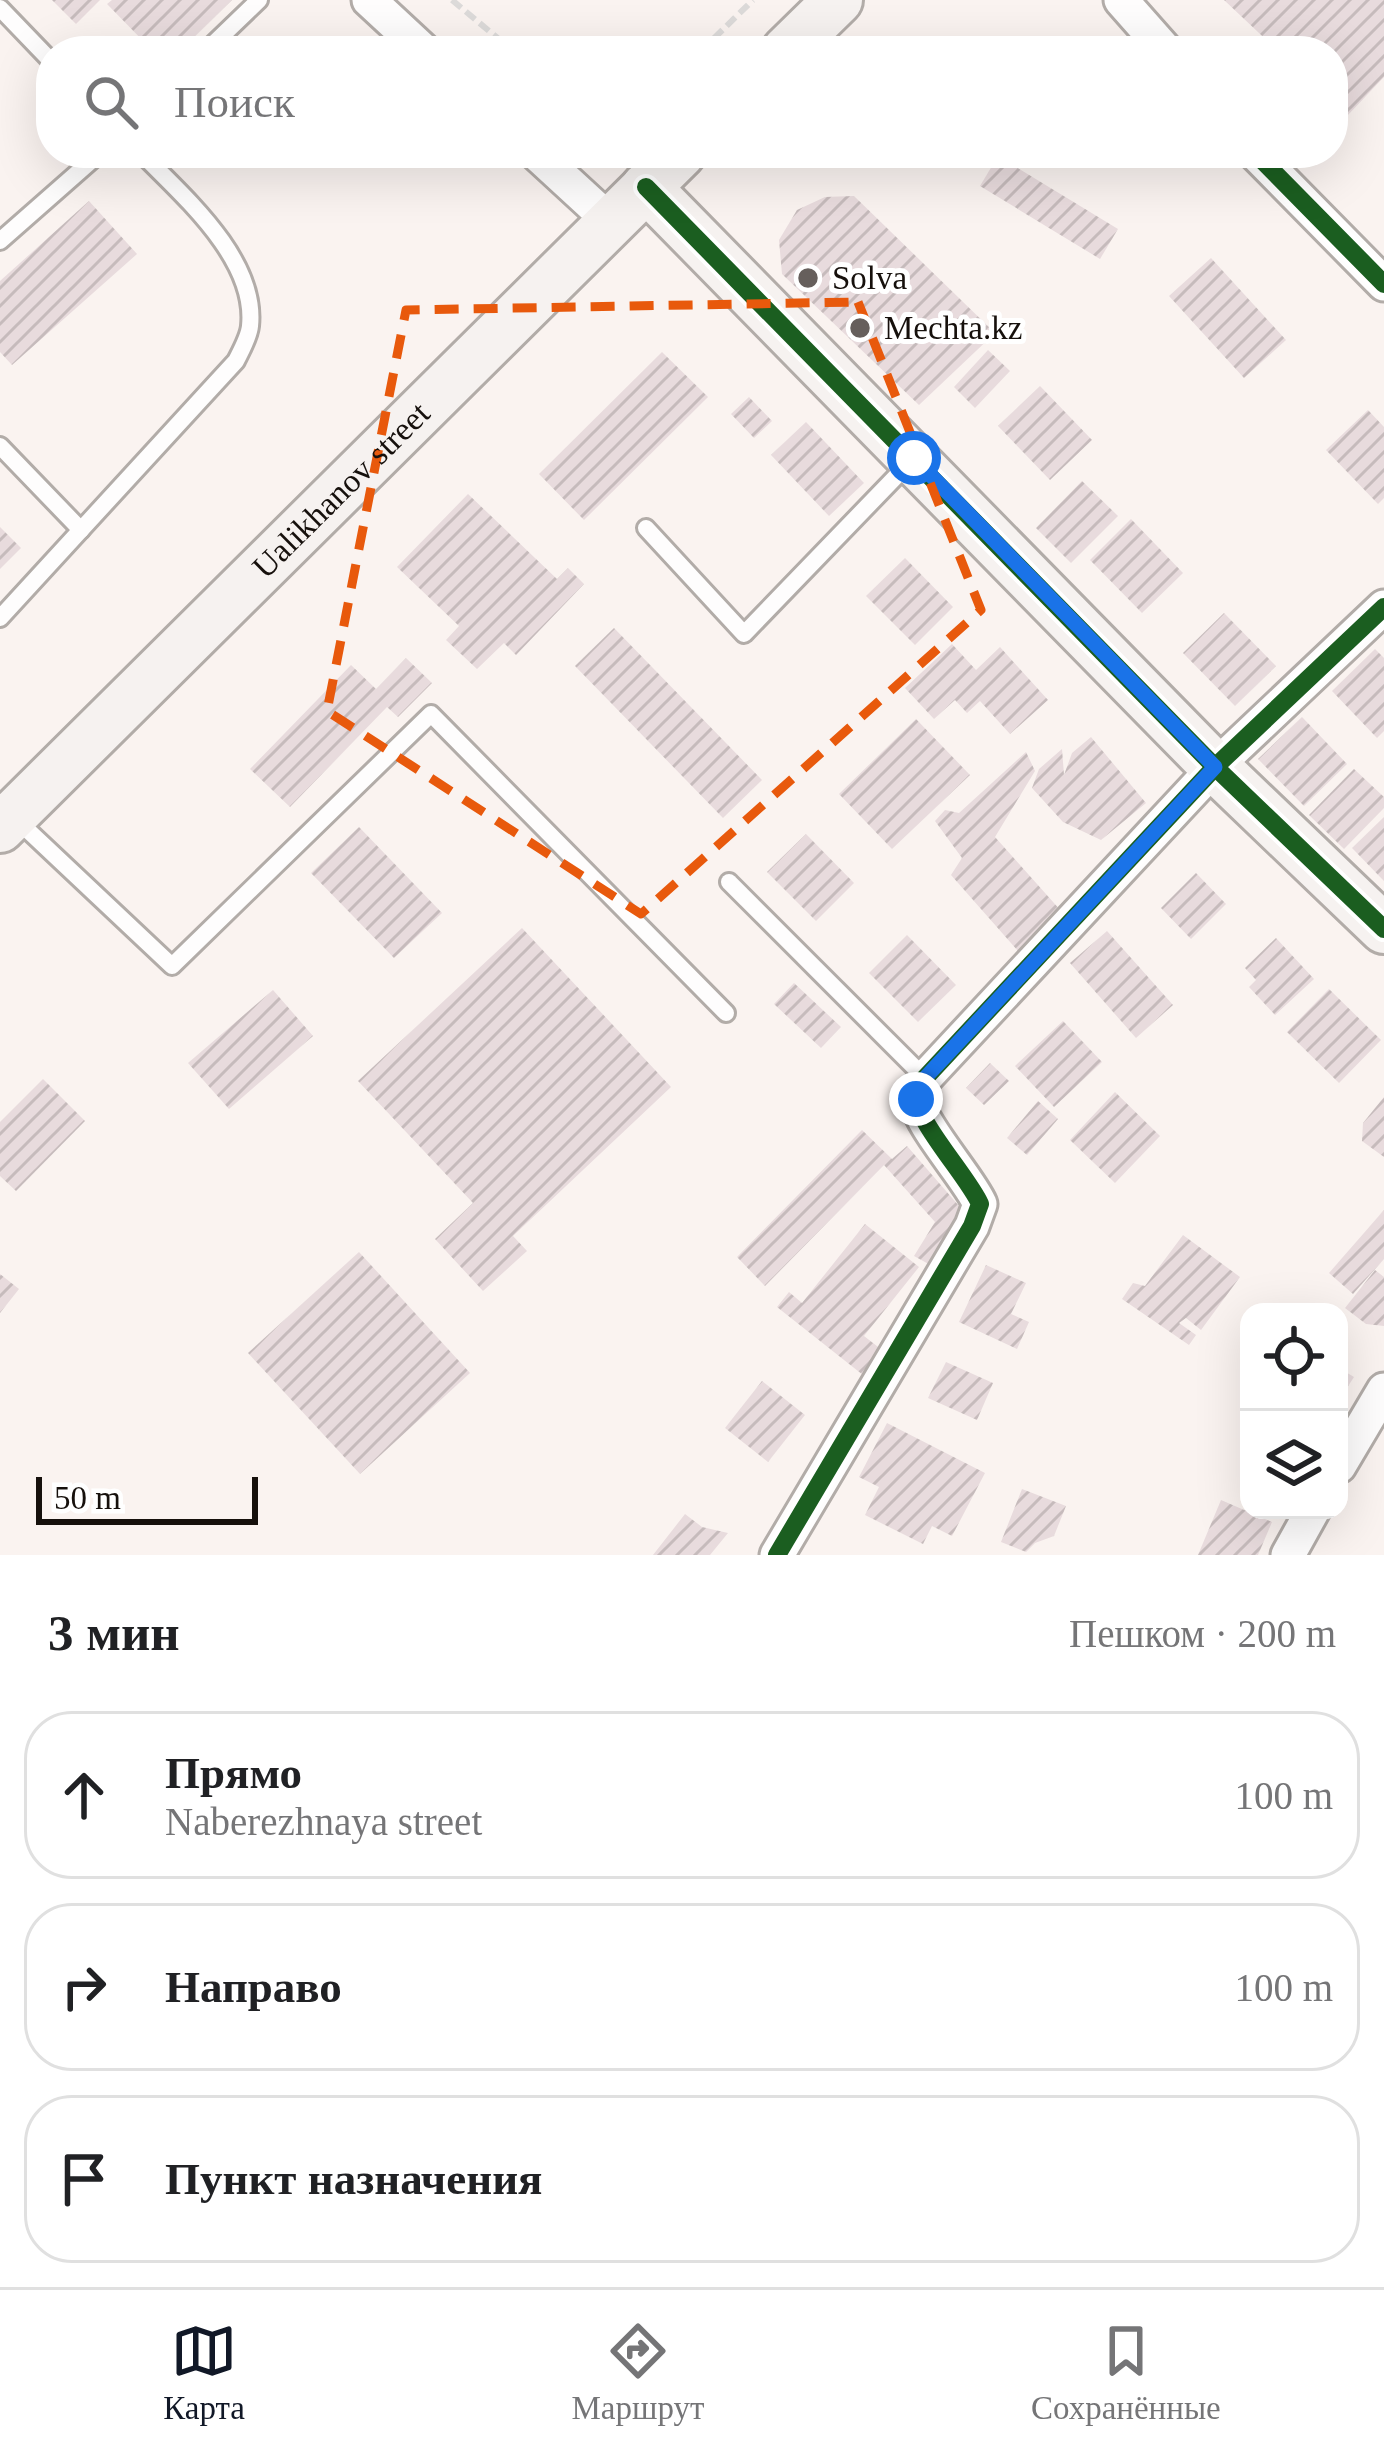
<!DOCTYPE html>
<html lang="ru">
<meta charset="utf-8">
<style>
body{margin:0;font-family:"Times New Roman",serif;background:#f2f2f2;color:#202124}
.controls{position:absolute;right:36px;bottom:36px;display:grid;overflow:hidden;border-radius:24px;box-shadow:0 12px 48px #0002}
.controls button{width:108px;height:108px;display:grid;place-items:center;padding:0;border:0;border-bottom:3px solid #e0e0e0;background:#fff;color:#202124;font:60px sans-serif}
.scale{position:absolute;left:36px;bottom:30px;width:222px;box-sizing:border-box;padding-left:12px;border:6px solid #16100c;border-top:0;font-size:33px;line-height:42px;white-space:nowrap;color:#16100c;-webkit-text-stroke:9px #fff;paint-order:stroke}
.stop{position:absolute;width:36px;height:36px;margin:-27px;border:9px solid #1a73e8;border-radius:50%;background:#fff}
.stop.end{background:#1a73e8;border-color:#fff;box-shadow:0 3px 12px #0008}
.list{margin:0;padding:0;list-style:none}
h2{display:flex;justify-content:space-between;align-items:center;height:156px;margin:0;padding:0 48px;font-size:51px}
h2 small{font-size:39px;font-weight:400;color:#757577}
.list li{display:grid;grid-template-columns:78px 1fr auto;gap:36px;align-items:center;box-sizing:border-box;height:168px;margin:0 24px 24px;padding:0 24px;border:3px solid #e0e0e0;border-radius:48px}
.list b{display:block;font-size:45px;white-space:nowrap}
.list p{margin:0;font-size:39px;white-space:nowrap;color:#757577}
.list em{font-size:39px;font-style:normal;color:#757577}
.icon{flex:none;width:66px;height:66px;fill:none;stroke:currentColor;stroke-width:2;stroke-linecap:round;stroke-linejoin:round}
.map{position:relative;flex:none;width:1384px;height:1555px;overflow:hidden}
.search{position:absolute;background:#fff;box-shadow:0 12px 48px #0002;left:36px;right:36px;top:36px;height:132px;display:flex;align-items:center;gap:30px;box-sizing:border-box;padding:0 42px;border-radius:48px;color:#757577;font-size:45px}
.sheet{height:732px;background:#fff}
nav{display:flex;justify-content:space-around;align-items:center;box-sizing:border-box;height:168px;border-top:3px solid #e0e0e0;background:#fff;font-size:33px;color:#757577}
nav a{display:grid;justify-items:center;gap:6px}
nav .on{color:#111827}
.map>svg:first-child{display:block}
.building{fill:url(#building-hatch)}
.lines{fill:none;stroke-linecap:round;stroke-linejoin:round}
.lane-casing{stroke:#b2aca8;stroke-width:22}
.street-casing{stroke:#b2aca8;stroke-width:39}
.secondary-casing{stroke:#b2aca8;stroke-width:54}
.path{stroke:#dcdad9;stroke-width:6;stroke-dasharray:12 6;stroke-linecap:butt}
.lane{stroke:#fefdfd;stroke-width:16}
.street{stroke:#fefdfd;stroke-width:33}
.secondary{stroke:#f6f2f0;stroke-width:48}
.cycleway-casing{stroke:#fff;stroke-width:26}
.cycleway{stroke:#1b5e20;stroke-width:18}
.route{stroke:#1a73e8;stroke-width:15}
.marked{fill:none;stroke:#e8590c;stroke-width:9;stroke-dasharray:24 15;stroke-linejoin:round}
.poi-dot{fill:#665f5c;stroke:#fff;stroke-width:4.5}
.labels{text-anchor:middle;dominant-baseline:central;stroke-width:10;stroke-linejoin:round;paint-order:stroke}
.poi-label{font-size:33px;fill:#16100c;stroke:#fff;text-anchor:start}
.street-label{font-size:33px;fill:#16100c;stroke:#fff}
</style>
<div class="map">
<svg width="1384" height="1555" viewBox="0 0 1384 1555">
<defs>
<pattern id="building-hatch" width="6" height="6" patternUnits="userSpaceOnUse" patternTransform="scale(3)"><rect width="6" height="6" fill="#e8dbdd"/><path d="M-1 1l2-2M0 6l6-6M5 7l2-2" fill="none" stroke="#c6bbbc"/></pattern>
</defs>
<rect width="100%" height="100%" fill="#faf3f0"/>
<g class="building">
<polygon points="52,0 100,0 76,24"/>
<polygon points="112,0 232,0 180,51 153,51 107,4"/>
<polygon points="1224,0 1384,0 1384,77 1347,116 1333,103 1333,51 1278,51"/>
<polygon points="998,156 1118,229 1100,259 980,186"/>
<polygon points="854,196 995,333 919,405 782,274 779,240 797,210 825,197"/>
<polygon points="89,201 137,254 12,365 0,352 0,281"/>
<polygon points="1211,258 1286,340 1244,378 1169,296"/>
<polygon points="988,350 1010,371 975,408 954,387"/>
<polygon points="662,352 708,397 584,520 539,474"/>
<polygon points="1040,386 1092,440 1050,480 998,426"/>
<polygon points="749,397 772,421 754,438 731,414"/>
<polygon points="1368,410 1384,427 1384,498 1378,504 1326,450"/>
<polygon points="806,422 864,483 829,516 771,455"/>
<polygon points="1082,481 1118,516 1071,563 1036,528"/>
<polygon points="468,494 557,579 568,568 584,584 516,655 504,643 477,669 446,640 459,626 397,567"/>
<polygon points="1131,519 1183,573 1142,613 1090,560"/>
<polygon points="0,527 21,548 0,569"/>
<polygon points="905,558 953,607 915,645 866,596"/>
<polygon points="1224,613 1276,666 1235,706 1183,653"/>
<polygon points="614,628 762,780 723,818 575,666"/>
<polygon points="952,644 976,670 1000,647 1048,700 1010,734 980,701 967,713 955,700 934,719 905,688"/>
<polygon points="1375,649 1384,658 1384,731 1377,738 1332,691"/>
<polygon points="406,658 432,683 398,717 387,707 290,807 250,769 351,665 376,689"/>
<polygon points="1302,717 1347,764 1304,806 1258,759"/>
<polygon points="916,719 970,775 892,849 839,794"/>
<polygon points="1091,737 1146,803 1101,840 1063,822 1032,788 1039,769 1062,749 1064,775 1072,753"/>
<polygon points="1026,752 1035,771 995,837 1062,912 1018,951 951,875 962,858 935,821 945,810 959,813"/>
<polygon points="1354,769 1384,797 1384,808 1344,849 1309,815"/>
<polygon points="1384,817 1384,881 1352,848"/>
<polygon points="359,827 442,913 394,958 311,873"/>
<polygon points="806,834 854,883 816,921 767,872"/>
<polygon points="1196,873 1226,904 1191,939 1161,908"/>
<polygon points="522,928 671,1087 513,1236 527,1251 483,1291 435,1239 473,1203 358,1081"/>
<polygon points="1107,931 1173,1005 1136,1038 1070,963"/>
<polygon points="907,935 956,985 918,1022 869,973"/>
<polygon points="1276,938 1314,979 1275,1015 1249,987 1256,980 1245,968"/>
<polygon points="794,983 841,1027 821,1048 774,1004"/>
<polygon points="1329,989 1381,1040 1339,1083 1287,1032"/>
<polygon points="273,990 313,1036 229,1109 188,1063"/>
<polygon points="1063,1021 1102,1062 1054,1107 1015,1066"/>
<polygon points="990,1063 1009,1081 984,1105 966,1088"/>
<polygon points="43,1079 85,1121 16,1191 0,1176 0,1122"/>
<polygon points="1115,1092 1160,1136 1115,1183 1070,1140"/>
<polygon points="1384,1097 1384,1157 1362,1141 1363,1123"/>
<polygon points="1038,1101 1058,1119 1027,1155 1007,1138"/>
<polygon points="862,1130 892,1159 907,1146 966,1214 934,1267 914,1256 935,1222 884,1165 765,1286 737,1257"/>
<polygon points="1384,1210 1384,1259 1353,1294 1329,1273"/>
<polygon points="865,1224 919,1267 864,1336 882,1350 863,1375 777,1307 789,1292 802,1303"/>
<polygon points="1183,1235 1240,1277 1201,1330 1186,1318 1179,1323 1196,1335 1189,1345 1122,1299 1133,1283 1145,1286"/>
<polygon points="359,1252 470,1373 360,1474 248,1353"/>
<polygon points="986,1265 1026,1283 1011,1314 1029,1322 1017,1349 959,1322"/>
<polygon points="1375,1270 1384,1277 1384,1326 1366,1324 1345,1308"/>
<polygon points="0,1274 19,1289 0,1313"/>
<polygon points="946,1362 993,1383 977,1420 928,1398"/>
<polygon points="1339,1368 1354,1377 1339,1400"/>
<polygon points="762,1381 805,1415 768,1462 725,1428"/>
<polygon points="887,1423 985,1473 952,1536 932,1526 923,1544 865,1515 879,1487 859,1477"/>
<polygon points="1022,1489 1066,1506 1054,1536 1035,1543 1026,1552 1001,1542"/>
<polygon points="1221,1500 1272,1522 1258,1555 1198,1555"/>
<polygon points="685,1514 702,1527 728,1533 710,1555 653,1555"/>
</g>
<g class="lines">
<defs>
<g id="lane">
<polyline points="0,8 51,61"/>
<polyline points="206,51 259,0"/>
<polyline points="0,241 100,153"/>
<polyline points="0,446 81,530"/>
<polyline points="646,528 744,634 909,463"/>
<path d="M 0,618 L 236,361 C 241,351 249,337 250,326 C 257,259 183,196 141,153"/>
<polyline points="17,820 172,966 431,714 726,1013"/>
<polyline points="729,882 925,1078"/>
</g>
<g id="street">
<polyline points="369,0 424,51"/>
<polyline points="1121,0 1166,51"/>
<polyline points="536,153 611,222"/>
<polyline points="1255,153 1384,284"/>
<polyline points="1339,1466 1384,1390"/>
<path d="M 777,1555 L 972,1226 L 980,1204 C 969,1178 914,1119 917,1096 C 919,1089 922,1084 925,1078 L 1215,767 L 1384,607"/>
<polyline points="1288,1555 1313,1510"/>
</g>
<g id="secondary">
<polyline points="786,51 838,0"/>
<polyline points="646,187 1215,767 1384,929"/>
<path id="s1" d="M 0,828 L 681,153"/>
</g>
</defs>
<use href="#lane" class="lane-casing"/>
<use href="#street" class="street-casing"/>
<use href="#secondary" class="secondary-casing"/>
<g class="path">
<polyline points="452,0 513,51"/>
<polyline points="701,51 753,0"/>
</g>
<use href="#lane" class="lane"/>
<use href="#street" class="street"/>
<use href="#secondary" class="secondary"/>
<defs>
<g id="cycleway">
<polyline points="1255,153 1384,284"/>
<polyline points="646,187 1215,767 1384,929"/>
<path d="M 777,1555 L 972,1226 L 980,1204 C 969,1178 914,1119 917,1096 C 919,1089 922,1084 925,1078 L 1215,767 L 1384,607"/>
</g>
</defs>
<use href="#cycleway" class="cycleway-casing"/>
<use href="#cycleway" class="cycleway"/>
</g>
<g class="lines">
<polyline class="route" points="914,458 1215,767 925,1078 916,1099"/>
</g>
<path class="marked" d="M 858,302 L 981,610 L 641,914 L 327,711 L 406,310 Z"/>
<g class="poi-dot">
<circle cx="808" cy="278" r="12"/>
<circle cx="860" cy="328" r="12"/>
</g>
<g class="labels">
<g class="poi-label">
<text x="832" y="278">Solva</text>
<text x="884" y="328">Mechta.kz</text>
</g>
<g class="street-label">
<text stroke="none"><textPath href="#s1" startOffset="480">Ualikhanov street</textPath></text>
</g>
</g>
</svg>
<div class="controls">
<button><svg class="icon" aria-label="locate" viewBox="0 0 24 24"><circle cx="12" cy="12" r="6"/><path d="M12 2v4M12 18v4M2 12h4M18 12h4"/></svg></button>
<button><svg class="icon" aria-label="layers" viewBox="0 0 24 24"><path d="M12 4l9 5-9 5-9-5zM3 14l9 5 9-5"/></svg></button>
</div>
<div class="scale">50 m</div>
<div class="stop" style="left:914px;top:458px"></div>
<div class="stop end" style="left:916px;top:1099px"></div>
<div class="search"><svg class="icon" aria-label="search" viewBox="0 0 24 24"><circle cx="10" cy="10" r="6"/><path d="M15 15l6 6"/></svg>Поиск</div>
</div>
<section class="sheet">
<h2>3 мин<small>Пешком · 200 m</small></h2>
<ul class="list">
<li><svg class="icon" aria-label="ahead" viewBox="0 0 24 24"><path d="M12 20V5M6 11l6-6 6 6"/></svg><div><b>Прямо</b><p>Naberezhnaya street</p></div><em>100 m</em></li>
<li><svg class="icon" aria-label="right" viewBox="0 0 24 24"><path d="M7 20v-9h11M14 6l5 5-5 5"/></svg><div><b>Направо</b></div><em>100 m</em></li>
<li><svg class="icon" aria-label="arrive" viewBox="0 0 24 24"><path d="M6 21V4h12l-3 4 3 4H6"/></svg><div><b>Пункт назначения</b></div></li>
</ul>
</section>
<nav>
<a class="on"><svg class="icon" aria-label="map" viewBox="0 0 24 24"><path d="M3 6l6-2 6 2 6-2v14l-6 2-6-2-6 2zM9 4v14M15 6v14"/></svg>Карта</a>
<a><svg class="icon" aria-label="directions" viewBox="0 0 24 24"><path d="M12 3l9 9-9 9-9-9zM9 14v-3h6M13 9l2 2-2 2"/></svg>Маршрут</a>
<a><svg class="icon" aria-label="saved" viewBox="0 0 24 24"><path d="M7 4h10v16l-5-4-5 4z"/></svg>Сохранённые</a>
</nav>
